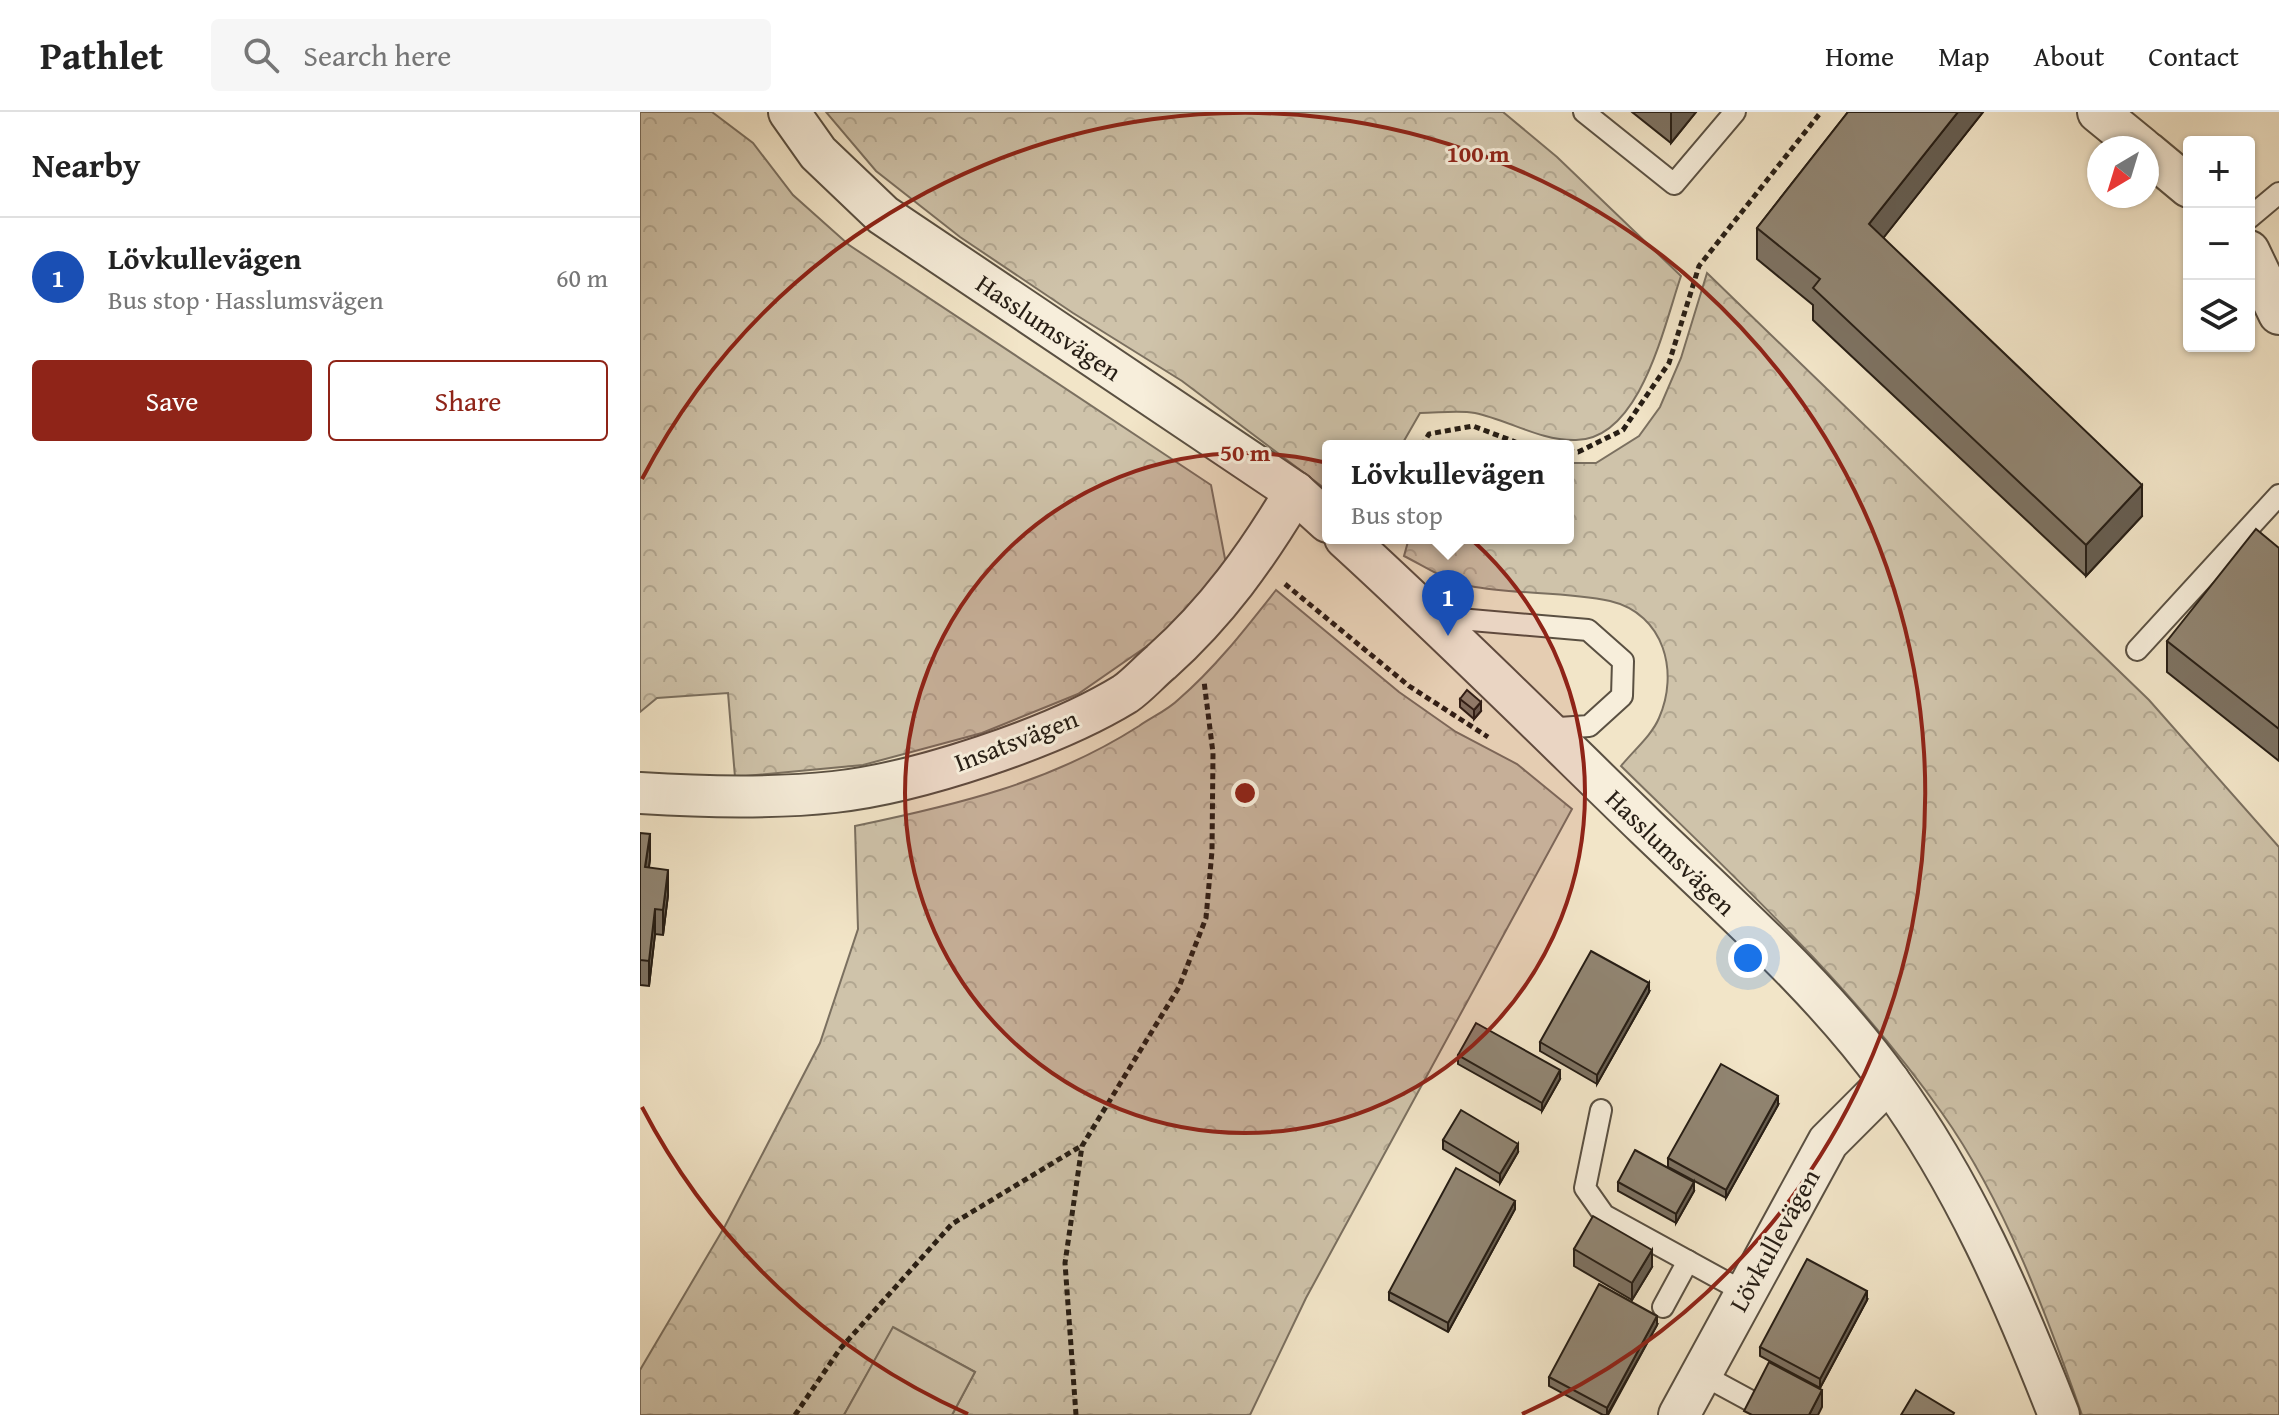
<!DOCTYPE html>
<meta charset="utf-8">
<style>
body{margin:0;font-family:"Gentium Book Plus",serif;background:#f6f6f6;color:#222}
.controls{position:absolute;right:24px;top:24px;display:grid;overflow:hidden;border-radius:8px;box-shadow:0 2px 6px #0004}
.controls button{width:72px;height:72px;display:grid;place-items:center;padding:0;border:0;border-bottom:2px solid #e0e0e0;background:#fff;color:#222;font:40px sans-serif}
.compass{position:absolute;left:1447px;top:24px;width:72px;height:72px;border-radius:50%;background:#fff;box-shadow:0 2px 6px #0004;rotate:218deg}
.you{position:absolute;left:1108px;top:846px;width:28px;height:28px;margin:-20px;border:6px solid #fff;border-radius:50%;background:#1a73e8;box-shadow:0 0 0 12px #1a73e833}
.badge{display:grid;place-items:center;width:52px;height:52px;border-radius:50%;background:#8f2418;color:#fff;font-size:26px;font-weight:700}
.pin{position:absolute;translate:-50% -66px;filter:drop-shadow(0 2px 4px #0008)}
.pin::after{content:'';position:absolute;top:42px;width:28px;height:24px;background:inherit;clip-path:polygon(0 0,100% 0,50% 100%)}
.popup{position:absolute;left:682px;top:328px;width:252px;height:104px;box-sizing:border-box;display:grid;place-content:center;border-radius:8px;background:#fff;filter:drop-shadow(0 2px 6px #0005);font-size:26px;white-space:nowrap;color:#767676}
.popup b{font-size:30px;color:#222}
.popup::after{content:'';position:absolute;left:50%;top:100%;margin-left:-16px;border:16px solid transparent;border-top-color:#fff}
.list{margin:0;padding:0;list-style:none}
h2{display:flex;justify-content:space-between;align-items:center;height:104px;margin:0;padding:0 32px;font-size:34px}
h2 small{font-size:26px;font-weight:400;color:#767676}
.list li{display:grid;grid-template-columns:52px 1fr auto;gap:24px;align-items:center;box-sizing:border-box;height:120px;padding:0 32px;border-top:2px solid #e0e0e0}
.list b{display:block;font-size:30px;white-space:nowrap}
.list p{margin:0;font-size:26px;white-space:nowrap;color:#767676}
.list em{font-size:26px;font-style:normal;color:#767676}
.actions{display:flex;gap:16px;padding:24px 32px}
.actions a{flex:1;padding:18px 0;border:2px solid #8f2418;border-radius:8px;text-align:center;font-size:28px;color:#8f2418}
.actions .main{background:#8f2418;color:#fff}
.icon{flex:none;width:44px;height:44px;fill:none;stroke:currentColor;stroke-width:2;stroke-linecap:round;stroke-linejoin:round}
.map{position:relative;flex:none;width:1639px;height:1303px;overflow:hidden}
header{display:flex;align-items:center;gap:48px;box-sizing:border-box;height:112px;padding:0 40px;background:#fff;border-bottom:2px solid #e0e0e0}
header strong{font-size:38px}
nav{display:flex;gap:44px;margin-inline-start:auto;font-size:28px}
.search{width:560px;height:72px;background:#f6f6f6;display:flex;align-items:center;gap:20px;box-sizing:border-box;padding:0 28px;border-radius:8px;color:#767676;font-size:30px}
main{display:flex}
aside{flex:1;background:#fff}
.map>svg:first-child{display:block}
.forest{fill:url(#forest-crowns);stroke:#7b7060;stroke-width:2}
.green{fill:#cfc3aa;stroke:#7b7060;stroke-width:2}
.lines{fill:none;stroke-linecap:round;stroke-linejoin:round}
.service-casing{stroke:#5a5042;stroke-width:24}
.minor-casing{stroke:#5a5042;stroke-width:44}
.path{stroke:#271e15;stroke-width:5;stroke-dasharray:6 4;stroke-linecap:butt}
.service{stroke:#f7eedb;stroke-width:20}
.minor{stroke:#f7eedb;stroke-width:40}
.wall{fill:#7d7262;stroke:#271e15;stroke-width:2}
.shaded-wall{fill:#665d50;stroke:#271e15;stroke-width:2}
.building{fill:#918572;stroke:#271e15;stroke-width:2}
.ring{fill:none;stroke:#8f2418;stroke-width:4}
.labels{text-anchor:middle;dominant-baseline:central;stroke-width:6;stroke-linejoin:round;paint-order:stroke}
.street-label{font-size:26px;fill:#271e15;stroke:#f7eedb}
.centre{fill:#8f2418;stroke:#f7eedb;stroke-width:4}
.ring-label{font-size:24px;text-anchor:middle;font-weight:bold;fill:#8f2418;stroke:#f7eedb;stroke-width:6;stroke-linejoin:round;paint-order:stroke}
</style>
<header>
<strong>Pathlet</strong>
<div class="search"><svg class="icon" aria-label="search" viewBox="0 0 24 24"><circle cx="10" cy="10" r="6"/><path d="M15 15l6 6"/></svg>Search here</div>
<nav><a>Home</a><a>Map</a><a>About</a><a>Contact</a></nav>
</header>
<main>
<aside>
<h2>Nearby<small></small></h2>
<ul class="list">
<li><span class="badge" style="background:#1a4fb4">1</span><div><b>Lövkullevägen</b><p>Bus stop · Hasslumsvägen</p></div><em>60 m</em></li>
</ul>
<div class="actions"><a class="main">Save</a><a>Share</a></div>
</aside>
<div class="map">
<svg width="1639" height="1303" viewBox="0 0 1639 1303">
<defs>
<pattern id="forest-crowns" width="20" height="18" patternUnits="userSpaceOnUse" patternTransform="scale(2)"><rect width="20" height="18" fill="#cfc3aa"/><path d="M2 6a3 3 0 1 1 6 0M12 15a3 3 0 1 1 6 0" fill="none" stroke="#b2a791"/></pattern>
</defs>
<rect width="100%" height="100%" fill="#f2e5c8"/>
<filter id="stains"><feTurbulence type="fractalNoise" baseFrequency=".0025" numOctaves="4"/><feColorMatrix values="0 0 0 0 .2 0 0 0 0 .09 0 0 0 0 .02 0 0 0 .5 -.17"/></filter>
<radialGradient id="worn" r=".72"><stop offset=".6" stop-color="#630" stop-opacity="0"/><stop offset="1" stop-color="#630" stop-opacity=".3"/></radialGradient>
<g class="forest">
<polygon points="0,0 72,0 113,31 153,83 209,133 571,373 586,452 536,514 438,582 342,621 223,653 95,665 88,581 17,586 0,600"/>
<path d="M 186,0 L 863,0 L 917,45 L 1041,164 C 1024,213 1001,327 936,328 C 901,329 868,308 835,301 C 818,298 798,301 780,301 L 761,334 L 688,334 L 688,379 L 542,269 L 433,201 L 320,125 L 236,59 Z"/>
<path d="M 1067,161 L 1509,588 L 1639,735 L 1639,1303 L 1442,1303 C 1406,1201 1365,1090 1302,1001 C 1211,872 1093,764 981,654 C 993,639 1012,623 1019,606 C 1039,561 1025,502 970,489 C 924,479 876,483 830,474 C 808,470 784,454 764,444 L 769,426 L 928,426 L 928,351 L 956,351 L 999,324 L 1020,295 L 1041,246 Z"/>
<path d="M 636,478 L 759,580 L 816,620 L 877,652 L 932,697 L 666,1186 L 610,1303 L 312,1303 L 335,1260 L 253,1216 L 204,1303 L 0,1303 L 0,1258 L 85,1114 L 180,931 L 218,817 L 215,714 C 316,693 410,671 499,614 C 512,605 528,598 539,587 C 576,555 606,516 636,478 Z"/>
</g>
<polygon class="green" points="253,1215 335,1260 312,1303 204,1303"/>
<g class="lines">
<defs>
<g id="service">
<polyline points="944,0 1034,72 1095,0"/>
<polyline points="1609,106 1639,81"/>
<polyline points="796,505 948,518 983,549 982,584 949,614 904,617"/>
<polyline points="1497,538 1639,383"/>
<polyline points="961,998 945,1076 964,1103 1106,1181"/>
<polyline points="1023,1195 1048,1149"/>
<polyline points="1061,1262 1109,1288"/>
</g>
<g id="minor">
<polyline points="149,0 178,41 243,103 655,380 688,410"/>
<polyline points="1458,0 1502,36"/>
<polyline points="1507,40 1549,75"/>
<polyline points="1609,139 1639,202"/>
<path d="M 705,426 C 808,520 907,619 1007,716 C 1089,795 1183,877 1249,969 C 1324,1072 1373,1186 1419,1303"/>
<path d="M 0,681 C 64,685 129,687 194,680 C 277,671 413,626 485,582 C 498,573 509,560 521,550 C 577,500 617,444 655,380"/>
<polyline points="1039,1303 1188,1030 1249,969"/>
</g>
</defs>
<use href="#service" class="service-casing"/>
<use href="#minor" class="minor-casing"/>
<g class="path">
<polyline points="782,334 789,322 833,314 886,334"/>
<polyline points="928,339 938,340 983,318 1029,251 1059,154 1181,0"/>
<polyline points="645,472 769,574 848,625"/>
<polyline points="155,1303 200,1237 312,1112 441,1034"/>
<polyline points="436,1303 425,1151 442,1034 539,875 566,806 572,739 573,641 564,569"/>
</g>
<use href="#service" class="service"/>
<use href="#minor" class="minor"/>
</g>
<g class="wall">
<polygon points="992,0 1056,0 1031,31"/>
<polygon points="1208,0 1343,0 1243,126 1502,404 1446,464 1173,208 1173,193 1117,147 1117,116"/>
<polygon points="1639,436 1639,649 1527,560 1527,529"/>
<polygon points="820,587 841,599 834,607 820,595"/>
<polygon points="0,721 10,747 9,755 28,783 23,823 15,822 9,874 0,873"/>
<polygon points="1009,880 957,972 900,939 900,930"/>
<polygon points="818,943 920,967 902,999 818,952"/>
<polygon points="1138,993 1086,1086 1028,1055 1028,1046"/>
<polygon points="803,1028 878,1040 860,1071 803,1037"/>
<polygon points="978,1070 1054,1079 1036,1111 978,1079"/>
<polygon points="875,1097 808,1220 749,1188 749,1180"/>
<polygon points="934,1137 1012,1155 992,1188 934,1154"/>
<polygon points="1227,1188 1180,1276 1120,1244 1120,1235"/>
<polygon points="1017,1213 968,1303 963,1303 909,1274 909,1265"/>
</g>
<g class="shaded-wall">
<polygon points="1031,0 1056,0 1031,31"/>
<polygon points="1318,0 1343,0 1229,144 1229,112"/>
<polygon points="1502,373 1502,404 1446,464 1446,433"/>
<polygon points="841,590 841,599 834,607 834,598"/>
<polygon points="10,722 10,747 5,780 5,755"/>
<polygon points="28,758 28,783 23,823 23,798"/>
<polygon points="15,797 15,822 9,874 9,849"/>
<polygon points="1009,871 1009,880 957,972 957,963"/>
<polygon points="920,958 920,967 902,999 902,991"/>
<polygon points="1138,984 1138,993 1086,1086 1086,1078"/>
<polygon points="878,1032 878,1040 860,1071 860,1062"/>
<polygon points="1054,1070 1054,1079 1036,1111 1036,1102"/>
<polygon points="875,1089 875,1097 808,1220 808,1211"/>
<polygon points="1012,1138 1012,1155 992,1188 992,1171"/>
<polygon points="1227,1179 1227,1188 1180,1276 1180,1267"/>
<polygon points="1017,1204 1017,1213 967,1303 967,1296"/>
<polygon points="1182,1278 1182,1295 1178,1303 1169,1303"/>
</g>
<g class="building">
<polygon points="1208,0 1318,0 1229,112 1502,373 1446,433 1173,176 1180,167 1117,116"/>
<polygon points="1616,417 1639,436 1639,617 1527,529"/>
<polygon points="827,578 841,590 834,598 820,587"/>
<polygon points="0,721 10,722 5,755 28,758 23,798 15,797 9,849 0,848"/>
<polygon points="951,839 1009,871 957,963 900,930"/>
<polygon points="836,911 920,958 902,991 818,943"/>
<polygon points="1081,952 1138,984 1086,1078 1028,1046"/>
<polygon points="821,998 878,1032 860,1062 803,1028"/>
<polygon points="995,1038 1054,1070 1036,1102 978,1070"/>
<polygon points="816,1056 875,1089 808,1211 749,1180"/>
<polygon points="953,1104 1012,1138 992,1171 934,1137"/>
<polygon points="1167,1147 1227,1179 1180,1267 1120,1235"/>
<polygon points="959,1172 1017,1204 967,1296 909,1265"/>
<polygon points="1129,1250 1182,1278 1169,1303 1112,1303 1104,1299"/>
<polygon points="1276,1278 1314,1301 1313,1303 1261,1303"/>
</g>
<circle cx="605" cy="681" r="340" fill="#8f2418" fill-opacity=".12"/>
<g class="ring">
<circle cx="605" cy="681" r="340"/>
<path d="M328 1302A680 680 0 0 1 2 995M2 367A680 680 0 1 1 882 1302"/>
</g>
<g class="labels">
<g class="street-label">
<text transform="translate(409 215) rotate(34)">Hasslumsvägen</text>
<text transform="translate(376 628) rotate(-21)">Insatsvägen</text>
<text transform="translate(1031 740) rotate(44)">Hasslumsvägen</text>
<text transform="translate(1134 1128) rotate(-61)">Lövkullevägen</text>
</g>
</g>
<circle cx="605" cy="681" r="12" class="centre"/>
<g class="ring-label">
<text x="838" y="50">100 m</text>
<text x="605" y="349">50 m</text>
</g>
<rect width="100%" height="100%" filter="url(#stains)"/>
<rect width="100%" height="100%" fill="url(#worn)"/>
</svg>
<div class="controls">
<button>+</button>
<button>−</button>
<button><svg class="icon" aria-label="layers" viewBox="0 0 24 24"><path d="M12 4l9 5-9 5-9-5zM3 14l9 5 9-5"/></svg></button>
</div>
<svg class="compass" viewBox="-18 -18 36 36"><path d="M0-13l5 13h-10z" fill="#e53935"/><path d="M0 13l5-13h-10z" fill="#767676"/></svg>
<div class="you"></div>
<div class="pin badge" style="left:808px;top:524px;background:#1a4fb4">1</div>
<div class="popup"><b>Lövkullevägen</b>Bus stop</div>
</div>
</main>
